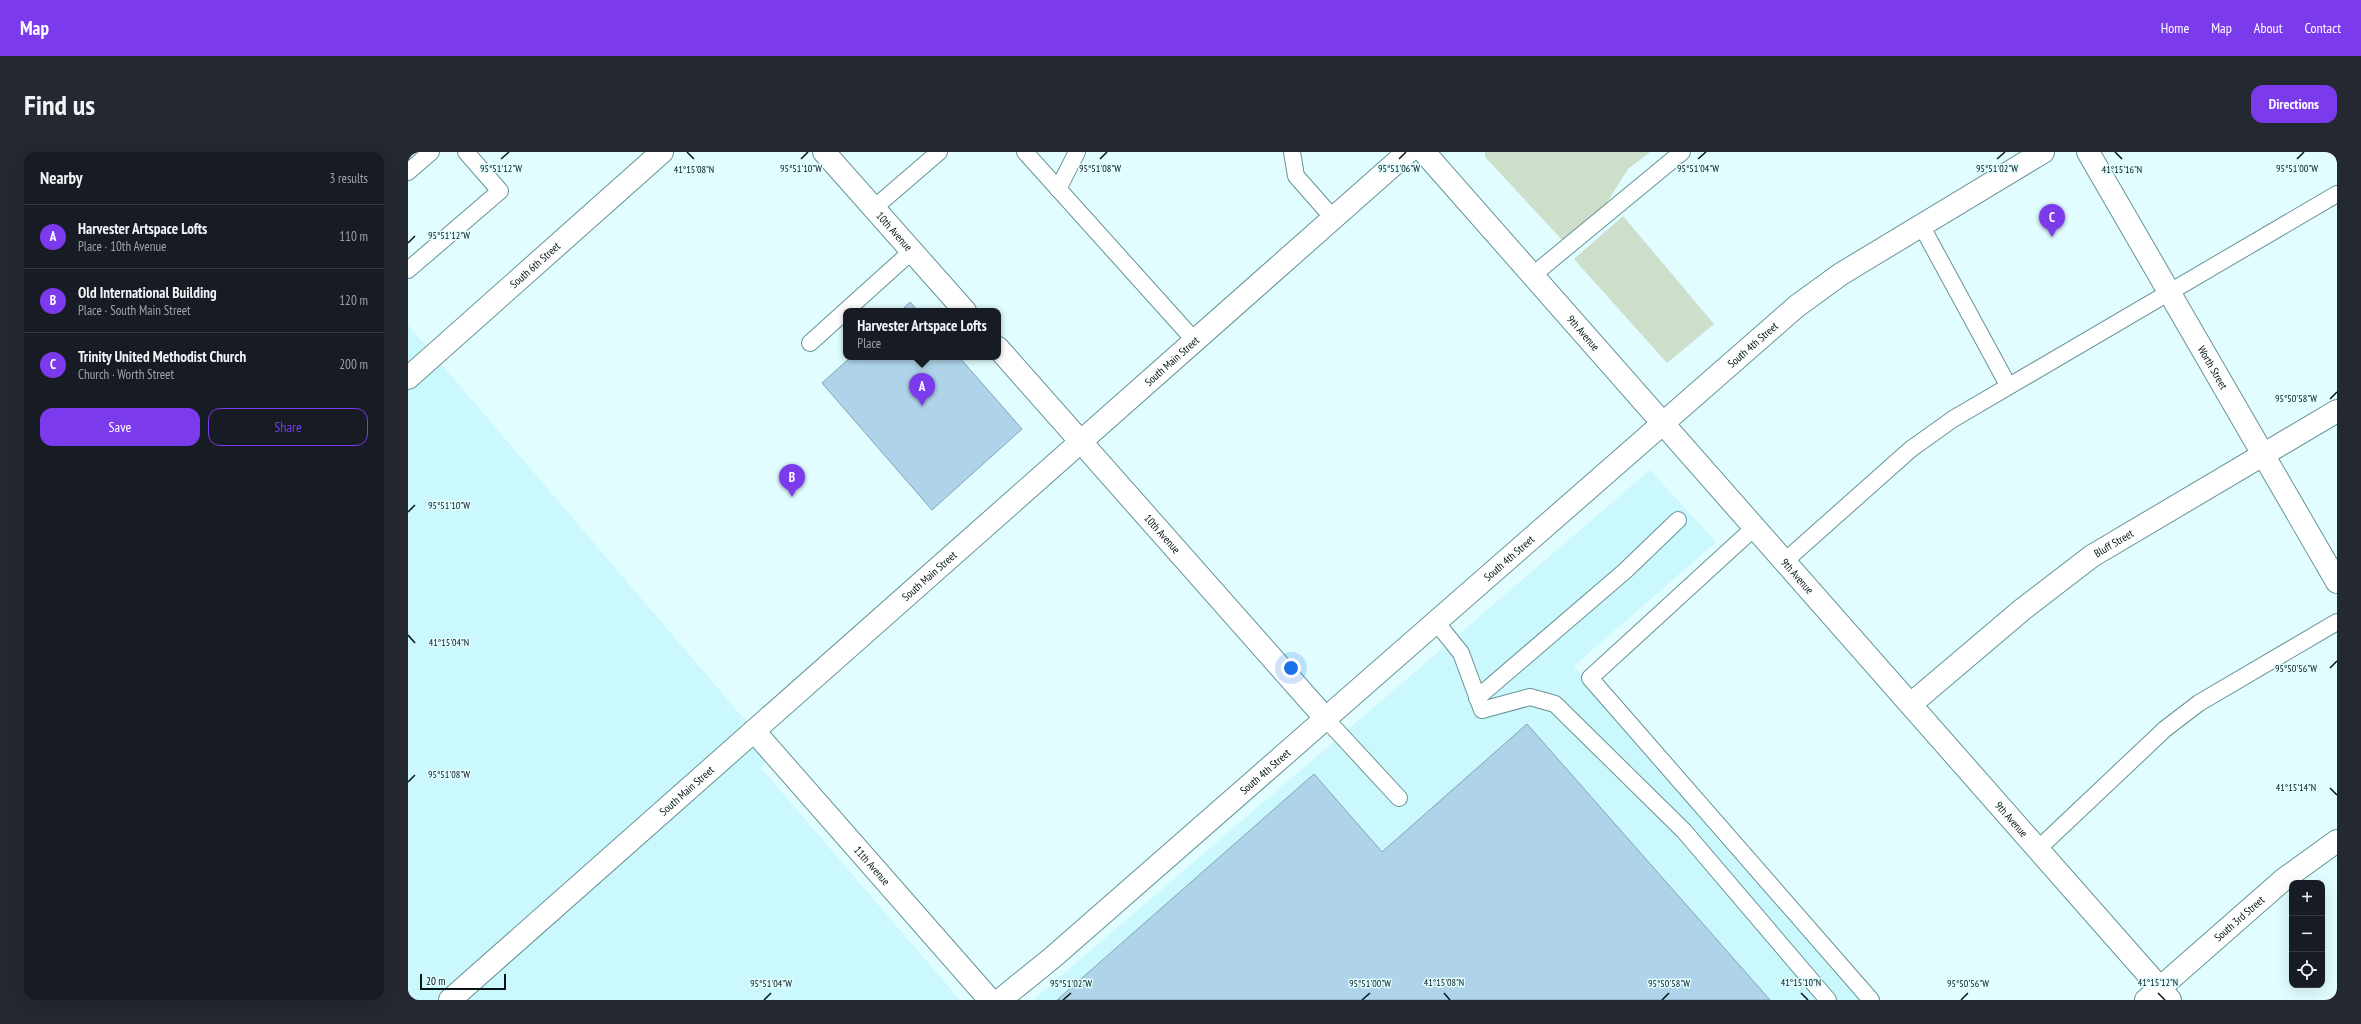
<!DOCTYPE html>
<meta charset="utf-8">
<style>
body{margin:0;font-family:"PT Sans Narrow",sans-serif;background:#242831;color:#f1f3f6}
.controls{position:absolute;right:12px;bottom:12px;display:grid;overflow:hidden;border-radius:8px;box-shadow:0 4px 16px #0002}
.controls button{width:36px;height:36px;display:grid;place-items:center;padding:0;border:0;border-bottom:1px solid #363941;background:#171b24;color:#f1f3f6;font:20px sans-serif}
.scale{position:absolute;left:12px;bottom:10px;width:86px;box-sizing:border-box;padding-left:4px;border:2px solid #041516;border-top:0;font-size:11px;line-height:14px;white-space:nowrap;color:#041516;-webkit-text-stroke:3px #e1fdff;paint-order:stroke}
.you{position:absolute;left:883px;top:516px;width:14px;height:14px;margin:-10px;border:3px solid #fff;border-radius:50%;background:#1a73e8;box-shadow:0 0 0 6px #1a73e833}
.badge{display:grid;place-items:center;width:26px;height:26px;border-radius:50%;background:#7c3aed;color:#fff;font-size:13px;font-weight:700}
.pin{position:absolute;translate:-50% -33px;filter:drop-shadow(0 1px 2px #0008)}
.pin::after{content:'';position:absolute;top:21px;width:14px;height:12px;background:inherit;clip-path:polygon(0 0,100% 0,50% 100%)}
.popup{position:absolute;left:435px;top:156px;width:158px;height:52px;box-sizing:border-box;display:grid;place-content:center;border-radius:8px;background:#171b24;filter:drop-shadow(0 1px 3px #0005);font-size:13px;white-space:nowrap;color:#9ea1a6}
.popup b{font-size:15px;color:#f1f3f6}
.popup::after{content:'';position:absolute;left:50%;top:100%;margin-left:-8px;border:8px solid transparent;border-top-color:#171b24}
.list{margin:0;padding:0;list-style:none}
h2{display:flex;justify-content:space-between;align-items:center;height:52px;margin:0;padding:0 16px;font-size:17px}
h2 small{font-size:13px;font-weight:400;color:#9ea1a6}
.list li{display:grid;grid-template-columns:26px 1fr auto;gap:12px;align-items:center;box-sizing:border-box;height:64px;padding:0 16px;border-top:1px solid #363941}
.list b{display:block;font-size:15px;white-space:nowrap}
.list p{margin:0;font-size:13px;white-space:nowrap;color:#9ea1a6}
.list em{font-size:13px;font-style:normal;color:#9ea1a6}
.actions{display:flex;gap:8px;padding:12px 16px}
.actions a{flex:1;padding:9px 0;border:1px solid #7c3aed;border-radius:12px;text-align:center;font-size:14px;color:#7c3aed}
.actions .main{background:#7c3aed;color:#fff}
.icon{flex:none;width:22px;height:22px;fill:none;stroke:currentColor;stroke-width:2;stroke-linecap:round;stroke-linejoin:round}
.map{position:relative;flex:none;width:1929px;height:848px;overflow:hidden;border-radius:12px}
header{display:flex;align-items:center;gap:24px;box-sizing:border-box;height:56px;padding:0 20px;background:#7c3aed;color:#fff}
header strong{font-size:19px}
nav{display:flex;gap:22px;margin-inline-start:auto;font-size:14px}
.intro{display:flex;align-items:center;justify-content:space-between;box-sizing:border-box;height:96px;padding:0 24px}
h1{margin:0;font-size:28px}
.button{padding:10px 18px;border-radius:12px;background:#7c3aed;color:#fff;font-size:14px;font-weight:700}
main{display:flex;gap:24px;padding:0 24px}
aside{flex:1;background:#171b24;border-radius:12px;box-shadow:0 4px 16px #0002}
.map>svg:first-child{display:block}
.built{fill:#cbf8fc}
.green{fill:#cddecb}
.building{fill:#afd4e9;stroke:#7fa3b7}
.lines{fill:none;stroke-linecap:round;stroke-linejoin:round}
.service-casing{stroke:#679397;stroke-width:18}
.minor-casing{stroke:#679397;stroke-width:24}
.secondary-casing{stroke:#679397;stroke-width:24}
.service{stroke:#fff;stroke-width:16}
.minor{stroke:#fff;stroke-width:22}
.secondary{stroke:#fff;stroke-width:22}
.ticks{fill:none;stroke:#041516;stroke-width:1.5}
.labels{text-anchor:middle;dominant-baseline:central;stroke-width:3;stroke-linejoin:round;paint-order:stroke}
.street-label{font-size:11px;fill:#041516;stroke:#e1fdff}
.ticks-label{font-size:10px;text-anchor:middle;fill:#041516;stroke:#e1fdff;stroke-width:3;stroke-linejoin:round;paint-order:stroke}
</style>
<header>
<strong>Map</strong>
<nav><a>Home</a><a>Map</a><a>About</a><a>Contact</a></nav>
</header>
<div class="intro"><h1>Find us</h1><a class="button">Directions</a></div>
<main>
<aside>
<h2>Nearby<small>3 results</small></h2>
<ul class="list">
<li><span class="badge">A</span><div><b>Harvester Artspace Lofts</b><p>Place · 10th Avenue</p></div><em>110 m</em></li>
<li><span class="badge">B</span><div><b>Old International Building</b><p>Place · South Main Street</p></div><em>120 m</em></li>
<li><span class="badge">C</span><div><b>Trinity United Methodist Church</b><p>Church · Worth Street</p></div><em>200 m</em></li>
</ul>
<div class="actions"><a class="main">Save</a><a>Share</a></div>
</aside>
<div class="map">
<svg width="1929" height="848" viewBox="0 0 1929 848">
<rect width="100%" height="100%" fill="#e1fdff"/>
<g class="built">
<polygon points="0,173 366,602 352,615 552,848 0,848"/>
<polygon points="1242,318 1308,390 1166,514 1452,848 625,848"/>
</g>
<g class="green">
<polygon points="1077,0 1242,0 1220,17 1195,57 1156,90 1077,5"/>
<polygon points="1215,64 1306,172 1259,211 1166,107"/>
</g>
<g class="building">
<polygon points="502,150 510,159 493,159"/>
<polygon points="443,205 551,205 614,277 524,358 414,231"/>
<polygon points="1119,572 1362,848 649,848 906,622 974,700"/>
</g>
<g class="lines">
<defs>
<g id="service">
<polyline points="617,0 787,189"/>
<polyline points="884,0 888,24 925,66"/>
<polyline points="0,20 23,0"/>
<polyline points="650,37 669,0"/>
<polyline points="466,56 531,0"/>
<polyline points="1513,73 1600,233"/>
<polyline points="0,118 92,39 58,0"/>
<polyline points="1125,123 1274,0"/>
<polyline points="402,191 504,99"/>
<polyline points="1347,375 1182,526 1463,848"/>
<polyline points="1377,409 1503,297 1545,267 1929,42"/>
<polyline points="1028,470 1053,501 1074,558 1122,545 1147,552 1276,679 1420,848"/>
<polyline points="1069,546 1217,419 1270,368"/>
<polyline points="918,567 991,646"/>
<polyline points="1630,697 1757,577 1791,551 1929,470"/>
</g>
<g id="minor">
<path id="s1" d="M 416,0 L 557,159"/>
<path id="s2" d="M 1680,0 L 1929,430"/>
<path id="s3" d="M 590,196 L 918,567"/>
<path id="s4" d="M 0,226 L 254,0"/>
<path id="s5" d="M 346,579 L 582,848"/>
<path id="s6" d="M 42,848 L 1000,0"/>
<path id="s7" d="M 592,848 L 644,806 L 1389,154 L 1433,122 L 1635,0"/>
<path id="s8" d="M 1762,848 L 1752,836 L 1875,728 L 1929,689"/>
</g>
<g id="secondary">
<path id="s9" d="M 1016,0 L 1752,836 L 1738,848"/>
<path id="s10" d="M 1503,552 L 1615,457 L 1684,404 L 1929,259"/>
</g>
</defs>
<use href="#service" class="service-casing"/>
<use href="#minor" class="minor-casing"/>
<use href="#secondary" class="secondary-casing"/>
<use href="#service" class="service"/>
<use href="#minor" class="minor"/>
<use href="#secondary" class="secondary"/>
</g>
<path class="ticks" d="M 279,0 L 286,7M 1707,0 L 1714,7M 93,7 L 101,0M 393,7 L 400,0M 692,7 L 699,0M 991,7 L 998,0M 1290,7 L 1298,0M 1589,7 L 1597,0M 1889,7 L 1896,0M 0,91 L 7,84M 1922,247 L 1929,240M 0,360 L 7,353M 0,483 L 7,491M 1922,516 L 1929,509M 0,630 L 7,623M 1922,636 L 1929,643M 1036,841 L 1042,848M 1393,841 L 1400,848M 1750,841 L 1757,848M 356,848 L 363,841M 655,848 L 663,841M 954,848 L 962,841M 1254,848 L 1261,841M 1553,848 L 1560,841"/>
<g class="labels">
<g class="street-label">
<text stroke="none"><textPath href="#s1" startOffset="106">10th Avenue</textPath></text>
<text stroke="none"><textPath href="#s4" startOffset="170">South 6th Street</textPath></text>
<text stroke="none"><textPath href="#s9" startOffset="241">9th Avenue</textPath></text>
<text stroke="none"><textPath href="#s7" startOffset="998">South 4th Street</textPath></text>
<text stroke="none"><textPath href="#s6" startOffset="964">South Main Street</textPath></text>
<text stroke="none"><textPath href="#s2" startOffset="249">Worth Street</textPath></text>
<text stroke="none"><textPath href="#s3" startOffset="248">10th Avenue</textPath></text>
<text stroke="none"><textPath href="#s10" startOffset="259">Bluff Street</textPath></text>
<text stroke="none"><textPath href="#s7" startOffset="674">South 4th Street</textPath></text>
<text stroke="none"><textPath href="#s6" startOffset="640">South Main Street</textPath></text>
<text stroke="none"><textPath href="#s9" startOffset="565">9th Avenue</textPath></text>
<text stroke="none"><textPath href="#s7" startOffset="350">South 4th Street</textPath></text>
<text stroke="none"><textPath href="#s6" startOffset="316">South Main Street</textPath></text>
<text stroke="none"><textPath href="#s9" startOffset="889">9th Avenue</textPath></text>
<text stroke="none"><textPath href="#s5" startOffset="179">11th Avenue</textPath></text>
<text stroke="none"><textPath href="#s8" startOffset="121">South 3rd Street</textPath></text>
</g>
</g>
<g class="ticks-label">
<text x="93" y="20">95°51'12"W</text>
<text x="393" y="20">95°51'10"W</text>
<text x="692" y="20">95°51'08"W</text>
<text x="991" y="20">95°51'06"W</text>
<text x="1290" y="20">95°51'04"W</text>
<text x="1589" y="20">95°51'02"W</text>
<text x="1889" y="20">95°51'00"W</text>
<text x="286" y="21">41°15'08"N</text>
<text x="1714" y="21">41°15'16"N</text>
<text x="41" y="87">95°51'12"W</text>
<text x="1888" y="250">95°50'58"W</text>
<text x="41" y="357">95°51'10"W</text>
<text x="41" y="494">41°15'04"N</text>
<text x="1888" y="520">95°50'56"W</text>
<text x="41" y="626">95°51'08"W</text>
<text x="1888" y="639">41°15'14"N</text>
<text x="1036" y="834">41°15'08"N</text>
<text x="1393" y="834">41°15'10"N</text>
<text x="1750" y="834">41°15'12"N</text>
<text x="363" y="835">95°51'04"W</text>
<text x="663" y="835">95°51'02"W</text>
<text x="962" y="835">95°51'00"W</text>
<text x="1261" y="835">95°50'58"W</text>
<text x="1560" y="835">95°50'56"W</text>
</g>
</svg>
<div class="controls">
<button>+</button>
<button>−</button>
<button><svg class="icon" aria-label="locate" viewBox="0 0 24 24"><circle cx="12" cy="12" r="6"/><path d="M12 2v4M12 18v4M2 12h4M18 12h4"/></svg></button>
</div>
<div class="scale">20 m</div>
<div class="you"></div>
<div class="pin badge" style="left:514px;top:254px">A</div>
<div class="popup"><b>Harvester Artspace Lofts</b>Place</div>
<div class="pin badge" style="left:384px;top:345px">B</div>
<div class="pin badge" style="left:1644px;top:85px">C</div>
</div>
</main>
